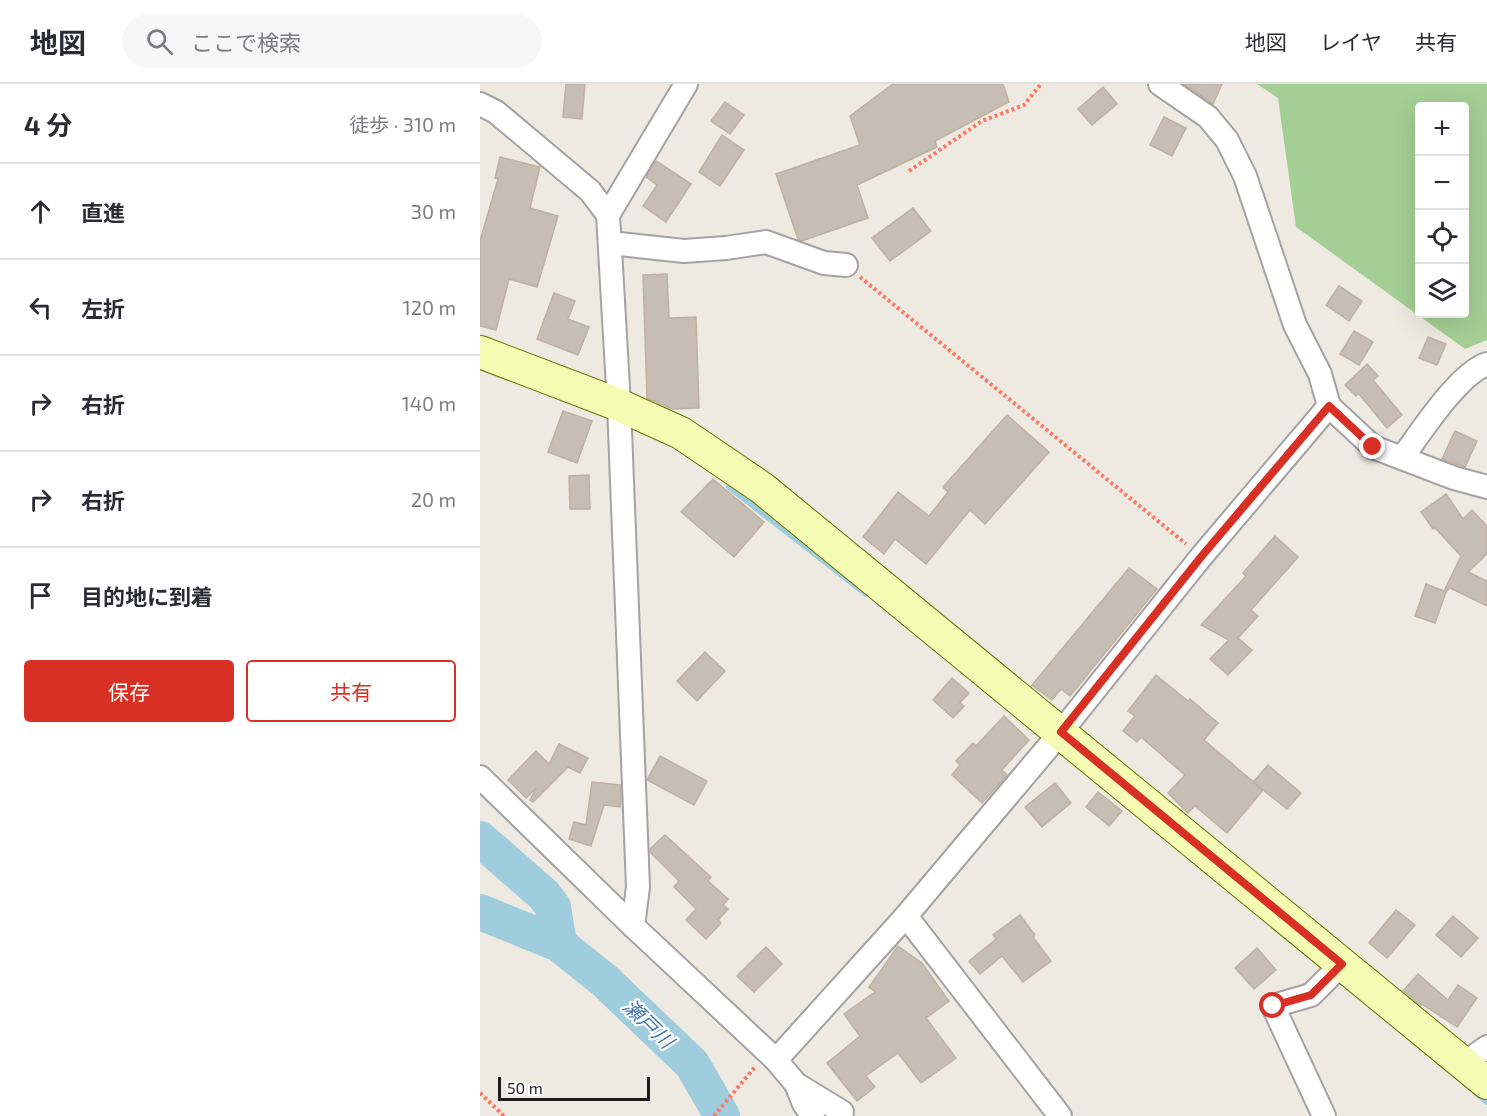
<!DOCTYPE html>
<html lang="ja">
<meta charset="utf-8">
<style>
body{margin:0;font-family:"Exo 2","Noto Sans JP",sans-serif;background:#f7f7f7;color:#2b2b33}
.controls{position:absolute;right:18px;top:18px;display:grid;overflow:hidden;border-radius:6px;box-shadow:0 6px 24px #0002}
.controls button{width:54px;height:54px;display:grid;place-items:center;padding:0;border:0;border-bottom:2px solid #e1e1e2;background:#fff;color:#2b2b33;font:30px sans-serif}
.scale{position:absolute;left:18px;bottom:15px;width:152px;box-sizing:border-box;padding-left:6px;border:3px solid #1c1c1c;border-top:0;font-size:16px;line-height:21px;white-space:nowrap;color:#1c1c1c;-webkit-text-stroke:4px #fff;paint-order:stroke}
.stop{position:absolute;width:18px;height:18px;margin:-14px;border:4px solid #d93025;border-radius:50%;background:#fff}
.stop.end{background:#d93025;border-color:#fff;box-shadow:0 2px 6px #0008}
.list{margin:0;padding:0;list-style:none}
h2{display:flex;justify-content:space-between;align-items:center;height:78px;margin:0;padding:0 24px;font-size:26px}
h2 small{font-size:20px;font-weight:400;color:#7c7c81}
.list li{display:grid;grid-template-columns:39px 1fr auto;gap:18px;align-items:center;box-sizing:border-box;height:96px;padding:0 24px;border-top:2px solid #e1e1e2}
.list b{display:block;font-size:22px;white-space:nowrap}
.list em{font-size:20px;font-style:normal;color:#7c7c81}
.actions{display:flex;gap:12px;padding:18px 24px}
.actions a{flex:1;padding:14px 0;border:2px solid #d93025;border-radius:6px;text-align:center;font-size:21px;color:#d93025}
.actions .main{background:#d93025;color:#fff}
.icon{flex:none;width:33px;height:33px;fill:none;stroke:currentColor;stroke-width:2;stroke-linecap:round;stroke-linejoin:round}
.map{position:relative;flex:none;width:1007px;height:1032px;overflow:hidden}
header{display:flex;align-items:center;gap:36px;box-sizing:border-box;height:84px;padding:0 30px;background:#fff;border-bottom:2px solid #e1e1e2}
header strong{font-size:28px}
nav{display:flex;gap:33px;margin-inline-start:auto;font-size:21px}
.search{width:420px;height:54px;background:#f7f7f7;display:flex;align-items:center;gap:15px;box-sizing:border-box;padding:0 21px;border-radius:33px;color:#7c7c81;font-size:22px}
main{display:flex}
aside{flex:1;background:#fff}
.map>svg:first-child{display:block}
.forest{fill:#a3cf94;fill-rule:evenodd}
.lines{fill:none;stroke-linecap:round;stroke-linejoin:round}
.stream{stroke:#9fcdde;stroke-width:6}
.river{stroke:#9fcdde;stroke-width:36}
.building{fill:#c6bdb4;stroke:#c0b1a3;stroke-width:1.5}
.street-casing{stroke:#a3a3a3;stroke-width:26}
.secondary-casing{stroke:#657501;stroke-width:34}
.path{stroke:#ff7762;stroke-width:4;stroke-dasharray:3 3;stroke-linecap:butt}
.street{stroke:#fff;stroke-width:22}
.secondary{stroke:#f5fbb2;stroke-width:32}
.route{stroke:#d93025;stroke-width:8}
.labels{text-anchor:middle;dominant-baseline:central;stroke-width:4.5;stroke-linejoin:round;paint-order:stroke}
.water-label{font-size:20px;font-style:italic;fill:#4677ae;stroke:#fff}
</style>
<header>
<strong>地図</strong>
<div class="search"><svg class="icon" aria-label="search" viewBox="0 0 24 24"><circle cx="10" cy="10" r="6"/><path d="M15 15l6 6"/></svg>ここで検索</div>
<nav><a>地図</a><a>レイヤ</a><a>共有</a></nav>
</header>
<main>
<aside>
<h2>4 分<small>徒歩 · 310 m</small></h2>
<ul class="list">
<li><svg class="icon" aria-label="ahead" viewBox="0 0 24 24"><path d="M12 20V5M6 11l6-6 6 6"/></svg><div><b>直進</b></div><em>30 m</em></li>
<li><svg class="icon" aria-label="left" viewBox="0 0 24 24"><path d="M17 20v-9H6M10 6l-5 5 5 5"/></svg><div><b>左折</b></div><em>120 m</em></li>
<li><svg class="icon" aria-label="right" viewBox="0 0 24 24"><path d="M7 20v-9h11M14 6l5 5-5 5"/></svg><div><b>右折</b></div><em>140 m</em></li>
<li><svg class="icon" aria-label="right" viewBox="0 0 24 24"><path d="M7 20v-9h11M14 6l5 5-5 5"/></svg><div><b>右折</b></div><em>20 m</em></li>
<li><svg class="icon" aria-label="arrive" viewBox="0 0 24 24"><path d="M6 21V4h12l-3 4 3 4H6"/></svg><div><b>目的地に到着</b></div></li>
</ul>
<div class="actions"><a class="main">保存</a><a>共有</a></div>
</aside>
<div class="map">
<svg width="1007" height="1032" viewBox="0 0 1007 1032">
<rect width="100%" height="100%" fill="#eeeae1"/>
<path class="forest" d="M 777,0 L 1007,0 L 1007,256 L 985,265 L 816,143 L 798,14 ZM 940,22 L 984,22 L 984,230 L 940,230 Z"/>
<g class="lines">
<g class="stream">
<polyline points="249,403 386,510"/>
<polyline points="995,1008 1007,1018"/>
</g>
<g class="river">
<polyline points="0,755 64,811 73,823 79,860"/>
<polyline points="0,828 79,860 125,897 212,980 242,1032"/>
</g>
</g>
<g class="building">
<polygon points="86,0 105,0 102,35 83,33"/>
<polygon points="413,0 523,0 529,18 455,57 457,63 377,101 388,134 322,157 318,155 296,90 380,61 370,32"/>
<polygon points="704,0 742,0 733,20"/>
<polygon points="623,3 637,20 612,41 598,25"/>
<polygon points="245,18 264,31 250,50 231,37"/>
<polygon points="684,33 706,44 692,72 670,61"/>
<polygon points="242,51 264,66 240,102 219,88"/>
<polygon points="20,73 60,83 50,124 78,132 57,203 29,195 16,246 0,242 0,157 18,95 15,94"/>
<polygon points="176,77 211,100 186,138 163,122 177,101 166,93"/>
<polygon points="433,124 451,147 410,177 392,154"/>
<polygon points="187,190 189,234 216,233 219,324 192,325 167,314 163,191"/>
<polygon points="859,202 882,217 869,237 846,221"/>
<polygon points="74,209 95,217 88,235 109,243 98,271 57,255"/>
<polygon points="874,247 893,258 879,281 860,270"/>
<polygon points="948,253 966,260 957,281 939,274"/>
<polygon points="887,280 898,292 893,296 922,331 907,344 879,310 876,312 865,301"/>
<polygon points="83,327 112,337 97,379 68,368"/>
<polygon points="527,331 569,368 505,440 490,426 446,480 415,455 404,470 383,453 418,408 449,432 468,408 463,403"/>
<polygon points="975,347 997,357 985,383 962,375"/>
<polygon points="109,391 110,425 90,425 89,392"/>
<polygon points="233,395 284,438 254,473 201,428"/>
<polygon points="966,410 983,435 992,426 1007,442 1007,470 988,488 1007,497 1007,522 970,504 966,508 955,539 935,532 946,500 964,507 981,472 955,444 953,445 941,428"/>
<polygon points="795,452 818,473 771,526 778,532 758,554 772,566 748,591 730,575 749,556 721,541 766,492 763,489"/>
<polygon points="649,484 677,505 590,612 581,605 572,616 552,601"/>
<polygon points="225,568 245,587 217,617 197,597"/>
<polygon points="676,591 708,617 710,615 738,639 724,656 783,706 747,749 715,722 708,729 688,709 705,691 661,653 657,658 643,647 655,632 648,627"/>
<polygon points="472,594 489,609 480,619 484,622 473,634 453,616"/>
<polygon points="524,632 549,656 522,686 527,691 502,719 472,691 480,681 476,677 493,659 496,662"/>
<polygon points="79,660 108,674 100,689 88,683 53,718 50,716 56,704 46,714 28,696 56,667 69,680"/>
<polygon points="180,672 227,697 214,721 167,696"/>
<polygon points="788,681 821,709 807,725 773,698"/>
<polygon points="112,698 140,701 141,716 140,723 124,721 111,762 89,755 94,738 106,741"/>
<polygon points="575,699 591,719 562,743 545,723"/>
<polygon points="618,708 642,727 629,742 606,723"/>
<polygon points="185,751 231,793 228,797 248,815 243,821 248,825 238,836 241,839 226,855 206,836 216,825 194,803 199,797 170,768 170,765"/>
<polygon points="916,826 935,841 907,874 889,859"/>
<polygon points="540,831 555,851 553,853 571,877 543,898 522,872 500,890 489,877 516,855 513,851"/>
<polygon points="973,832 998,854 981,873 956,851"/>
<polygon points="418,862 442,879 469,917 446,934 476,974 441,999 418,969 386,992 395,1003 377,1017 347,979 380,952 364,930 395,908 389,903"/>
<polygon points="286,863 302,880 274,908 257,892"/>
<polygon points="777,864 796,886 774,905 755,884"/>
<polygon points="938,890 968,916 978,901 997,914 977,943 942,920 940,921 923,907"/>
</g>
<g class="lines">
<defs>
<g id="street">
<polyline points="0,20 16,28 110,107 128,131 139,321 158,803 153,842"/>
<polyline points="128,131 206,0"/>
<polyline points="130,159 204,167 246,164 286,158 344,179 366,181"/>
<polyline points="849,322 893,363 974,394 1007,403"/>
<path d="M 922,374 C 941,348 978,290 1007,280"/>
<polyline points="0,693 153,842 296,976 316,1000 362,1028"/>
<polyline points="426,832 580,1032"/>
<polyline points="296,976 426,832 581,648 721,473 849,322 840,290 815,241 765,92 747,56 728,33 680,0"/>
<polyline points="983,980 1007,963"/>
<polyline points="316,1000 324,1020 333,1032"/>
<polyline points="844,1032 793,922 831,911 862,880"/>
</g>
<polyline id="secondary" points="0,268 139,321 201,349 282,404 1007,999"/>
</defs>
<use href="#street" class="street-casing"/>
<use href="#secondary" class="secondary-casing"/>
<g class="path">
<polyline points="429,87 502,37 544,21 561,0"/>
<polyline points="380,193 706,460"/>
<polyline points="0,1009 24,1032"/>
<polyline points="234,1032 275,983"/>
</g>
<use href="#street" class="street"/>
<use href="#secondary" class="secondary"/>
</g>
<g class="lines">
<polyline class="route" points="793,922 831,911 862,880 581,648 721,473 849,322 893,363"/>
</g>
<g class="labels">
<g class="water-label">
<text transform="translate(169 939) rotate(44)">瀬戸川</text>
</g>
</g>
</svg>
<div class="controls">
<button>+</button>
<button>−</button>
<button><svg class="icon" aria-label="locate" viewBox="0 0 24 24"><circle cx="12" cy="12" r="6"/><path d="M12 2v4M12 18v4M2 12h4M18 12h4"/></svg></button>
<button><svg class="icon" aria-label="layers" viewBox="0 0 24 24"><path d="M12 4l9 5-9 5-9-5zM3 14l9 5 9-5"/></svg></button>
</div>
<div class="scale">50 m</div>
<div class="stop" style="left:793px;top:922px"></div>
<div class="stop end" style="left:893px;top:363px"></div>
</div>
</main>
